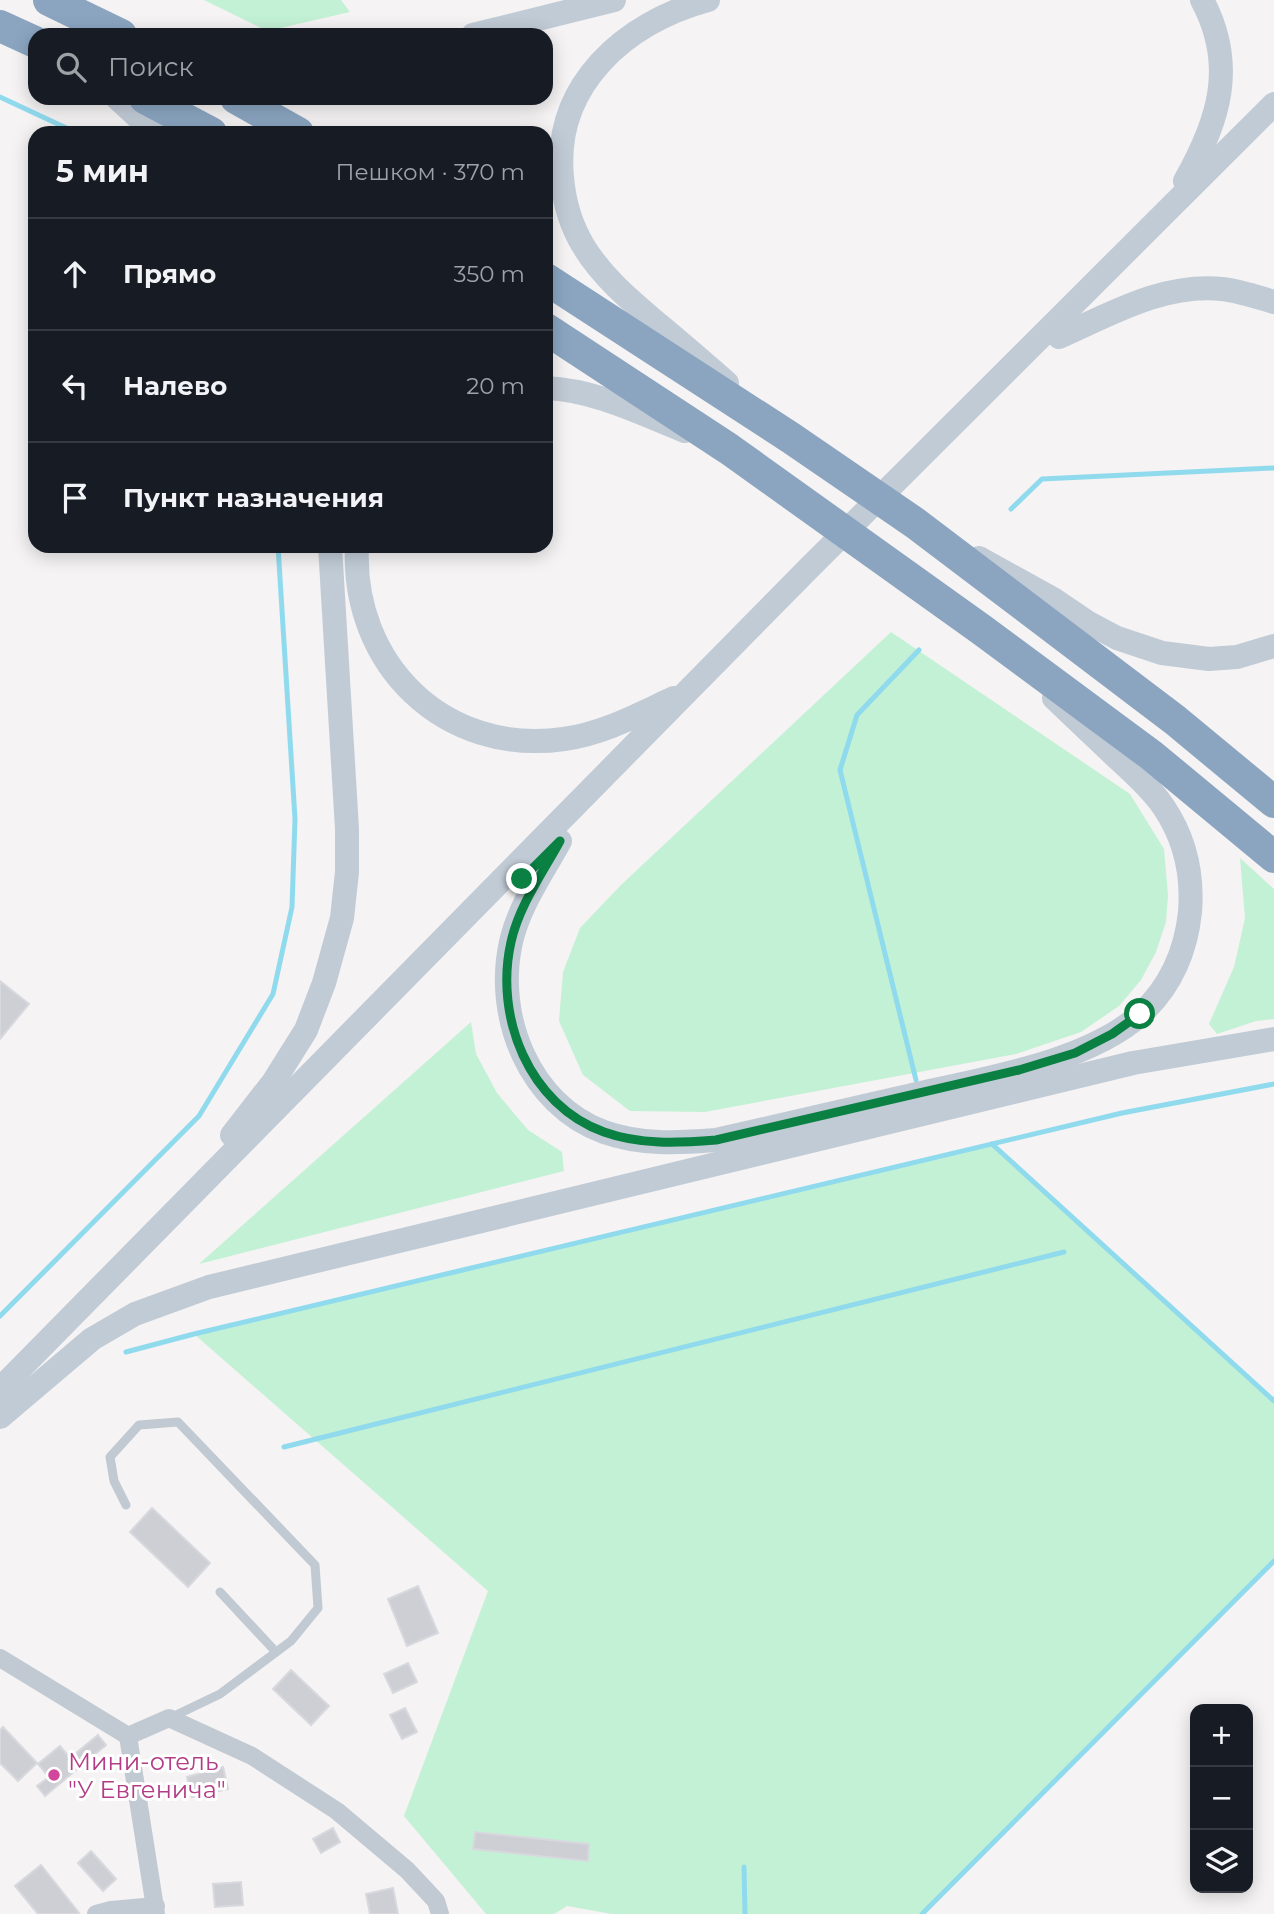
<!DOCTYPE html>
<html lang="ru">
<meta charset="utf-8">
<style>
body{margin:0;font-family:Montserrat,sans-serif;background:#20242c;color:#f1f3f6}
.controls{position:absolute;right:21px;bottom:21px;display:grid;overflow:hidden;border-radius:14px;box-shadow:0 4px 18px #0003}
.controls button{width:63px;height:63px;display:grid;place-items:center;padding:0;border:0;border-bottom:2px solid #363941;background:#171b24;color:#f1f3f6;font:35px sans-serif}
.stop{position:absolute;width:21px;height:21px;margin:-16px;border:5px solid #0b8043;border-radius:50%;background:#fff}
.stop.end{background:#0b8043;border-color:#fff;box-shadow:0 2px 7px #0008}
.list{margin:0;padding:0;list-style:none}
h2{display:flex;justify-content:space-between;align-items:center;height:91px;margin:0;padding:0 28px;font-size:30px}
h2 small{font-size:23px;font-weight:400;color:#9ea1a6}
.list li{display:grid;grid-template-columns:46px 1fr auto;gap:21px;align-items:center;box-sizing:border-box;height:112px;padding:0 28px;border-top:2px solid #363941}
.list b{display:block;font-size:26px;white-space:nowrap}
.list em{font-size:23px;font-style:normal;color:#9ea1a6}
.icon{flex:none;width:38px;height:38px;fill:none;stroke:currentColor;stroke-width:2;stroke-linecap:round;stroke-linejoin:round}
.map{position:relative;flex:none;width:1274px;height:1914px;overflow:hidden}
.search{position:absolute;background:#171b24;box-shadow:0 4px 18px #0003;left:28px;top:28px;width:525px;height:77px;display:flex;align-items:center;gap:18px;box-sizing:border-box;padding:0 24px;border-radius:21px;color:#9ea1a6;font-size:26px}
.panel{position:absolute;background:#171b24;box-shadow:0 4px 18px #0003;left:28px;top:126px;width:525px;height:427px;border-radius:21px}
.map>svg:first-child{display:block}
.green{fill:#c3f1d5}
.lines{fill:none;stroke-linecap:round;stroke-linejoin:round}
.stream{stroke:#90daee;stroke-width:5}
.building{fill:#cdcfd5;stroke:#d7d9de;stroke-width:2}
.lane{stroke:#c1cad2;stroke-width:9}
.street{stroke:#c1cad2;stroke-width:18}
.secondary{stroke:#c1cbd6;stroke-width:24}
.highway{stroke:#8ba5c1;stroke-width:32}
.route{stroke:#0b8043;stroke-width:9}
.hotel-dot{fill:#d1479c;stroke:#fff;stroke-width:2.5}
.labels{text-anchor:middle;dominant-baseline:central;stroke-width:6;stroke-linejoin:round;paint-order:stroke}
.hotel-label{font-size:24px;fill:#b23c85;stroke:#fff;text-anchor:start}
</style>
<div class="map">
<svg width="1274" height="1914" viewBox="0 0 1274 1914">
<rect width="100%" height="100%" fill="#f5f3f3"/>
<g class="green">
<polygon points="204,0 341,0 350,12 267,31"/>
<polygon points="891,632 1130,794 1164,849 1168,895 1166,922 1156,952 1141,980 1119,1006 1081,1032 1016,1054 705,1112 630,1111 583,1075 559,1021 563,972 580,928 621,885"/>
<polygon points="1240,858 1274,889 1274,1019 1256,1021 1217,1034 1209,1024 1234,967 1245,918"/>
<polygon points="471,1022 476,1054 497,1093 528,1130 562,1152 564,1171 199,1264"/>
<polygon points="992,1144 1274,1401 1274,1561 922,1914 612,1914 567,1906 554,1914 486,1914 404,1816 488,1591 194,1334"/>
</g>
<g class="lines">
<g class="stream">
<polyline points="0,97 77,133"/>
<polyline points="1011,509 1042,479 1274,468"/>
<polyline points="916,1080 840,770 857,715 919,650"/>
<polyline points="992,1144 1274,1401"/>
<polyline points="0,1316 199,1116 273,994 292,907 295,819 278,546"/>
<polyline points="126,1352 194,1334 1122,1113 1274,1084"/>
<polyline points="284,1447 1064,1252"/>
<polyline points="744,1867 745,1914"/>
<polyline points="922,1914 1274,1561"/>
</g>
</g>
<g class="building">
<polygon points="0,981 29,1004 0,1039"/>
<polygon points="152,1508 210,1563 188,1587 130,1532"/>
<polygon points="418,1586 438,1633 407,1646 388,1599"/>
<polygon points="408,1663 417,1682 393,1693 384,1674"/>
<polygon points="291,1670 329,1706 311,1725 273,1689"/>
<polygon points="405,1708 417,1732 402,1739 390,1715"/>
<polygon points="3,1727 37,1763 18,1781 0,1763 0,1730"/>
<polygon points="98,1735 106,1745 45,1796 37,1786 49,1777 38,1764 60,1746 70,1758"/>
<polygon points="223,1767 228,1789 192,1797 187,1777"/>
<polygon points="333,1828 340,1842 321,1853 313,1839"/>
<polygon points="475,1832 589,1844 588,1861 473,1849"/>
<polygon points="91,1851 116,1879 103,1891 78,1863"/>
<polygon points="41,1865 79,1913 77,1914 38,1914 15,1886"/>
<polygon points="241,1882 243,1905 215,1907 213,1884"/>
<polygon points="393,1888 398,1914 370,1914 366,1894"/>
</g>
<g class="lines">
<g class="lane">
<polyline points="126,1505 114,1481 110,1457 139,1425 178,1422 315,1565 318,1608 291,1641 220,1694 170,1718"/>
<polyline points="220,1592 276,1652"/>
</g>
<g class="street">
<polyline points="0,1658 128,1736"/>
<polyline points="128,1736 169,1718 252,1756 337,1811 407,1870 436,1901 440,1914"/>
<polyline points="128,1736 156,1914"/>
<polyline points="96,1914 111,1910 156,1906"/>
</g>
<g class="secondary">
<path d="M 708,0 C 625,23 553,85 562,177 C 564,202 571,226 584,247 C 603,278 631,301 658,324 C 681,343 704,363 727,383"/>
<polyline points="473,35 614,0"/>
<polyline points="117,98 155,133"/>
<path d="M 1185,181 C 1219,121 1237,65 1202,0"/>
<path d="M 1059,337 C 1111,314 1163,283 1222,289 C 1240,291 1257,297 1274,302"/>
<path d="M 546,388 C 595,390 640,413 685,431"/>
<path d="M 357,546 C 351,665 445,756 564,739 C 603,734 639,714 674,698"/>
<polyline points="979,558 1053,599 1087,622 1117,638 1162,653 1209,659 1237,657 1274,646"/>
<path d="M 560,841 C 542,874 519,906 511,942 C 494,1017 530,1105 604,1132 C 640,1145 678,1143 716,1140 C 783,1125 850,1109 917,1094 C 986,1078 1088,1062 1141,1014 C 1170,987 1186,951 1190,912 C 1193,874 1185,838 1163,806 C 1150,787 1132,772 1115,756 C 1095,737 1074,717 1054,698"/>
<polyline points="232,1135 274,1081 306,1030 324,983 342,918 347,872 347,829 330,546"/>
<polyline points="0,1389 808,569 1274,104"/>
<polyline points="0,1417 92,1339 135,1314 209,1287 1133,1063 1274,1039"/>
</g>
<g class="highway">
<polyline points="49,0 121,35"/>
<polyline points="0,26 35,42"/>
<polyline points="145,98 211,133"/>
<polyline points="236,98 298,133"/>
<polyline points="546,279 791,438 915,523 1175,720 1274,802"/>
<polyline points="546,329 729,449 982,630 1151,755 1274,857"/>
</g>
</g>
<g class="lines">
<path class="route" d="M 522,879 L 560,841 C 542,874 519,906 511,942 C 494,1017 529,1105 604,1132 C 640,1145 678,1143 716,1140 L 1019,1070 L 1075,1053 L 1112,1034 L 1140,1014"/>
</g>
<circle class="hotel-dot" cx="54" cy="1775" r="7"/>
<g class="labels">
<g class="hotel-label">
<text x="68" y="1761">Мини-отель<tspan x="68" dy="28">"У Евгенича"</tspan></text>
</g>
</g>
</svg>
<div class="controls">
<button>+</button>
<button>−</button>
<button><svg class="icon" aria-label="layers" viewBox="0 0 24 24"><path d="M12 4l9 5-9 5-9-5zM3 14l9 5 9-5"/></svg></button>
</div>
<div class="stop" style="left:1140px;top:1014px"></div>
<div class="stop end" style="left:522px;top:879px"></div>
<div class="search"><svg class="icon" aria-label="search" viewBox="0 0 24 24"><circle cx="10" cy="10" r="6"/><path d="M15 15l6 6"/></svg>Поиск</div>
<section class="panel">
<h2>5 мин<small>Пешком · 370 m</small></h2>
<ul class="list">
<li><svg class="icon" aria-label="ahead" viewBox="0 0 24 24"><path d="M12 20V5M6 11l6-6 6 6"/></svg><div><b>Прямо</b></div><em>350 m</em></li>
<li><svg class="icon" aria-label="left" viewBox="0 0 24 24"><path d="M17 20v-9H6M10 6l-5 5 5 5"/></svg><div><b>Налево</b></div><em>20 m</em></li>
<li><svg class="icon" aria-label="arrive" viewBox="0 0 24 24"><path d="M6 21V4h12l-3 4 3 4H6"/></svg><div><b>Пункт назначения</b></div></li>
</ul>
</section>
</div>
